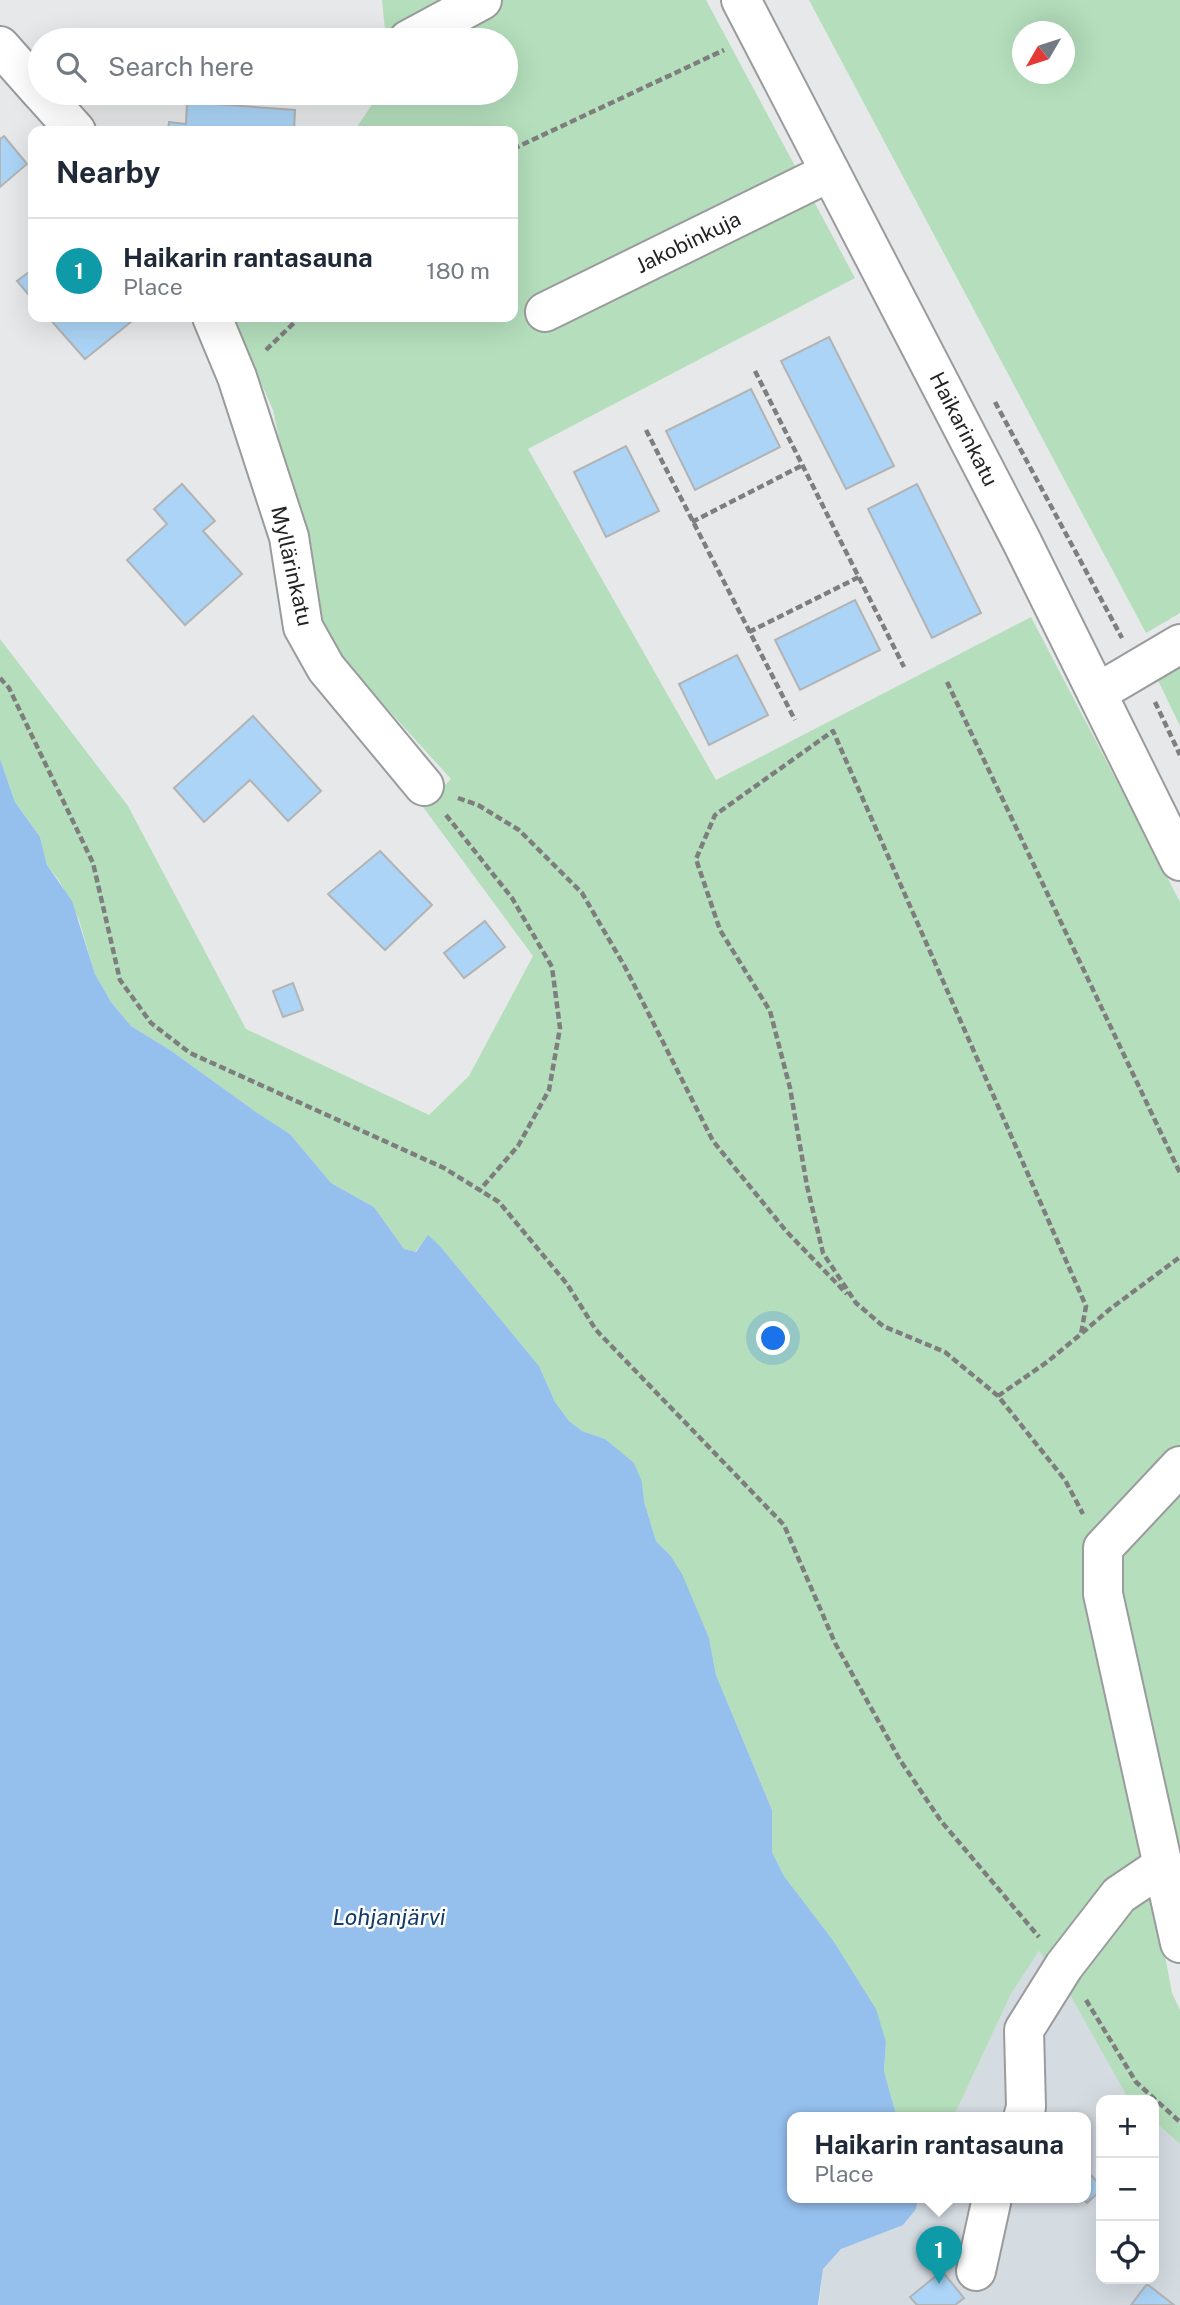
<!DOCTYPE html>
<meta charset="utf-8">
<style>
body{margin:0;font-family:"Public Sans",sans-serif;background:#f2f2f3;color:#1f2937}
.controls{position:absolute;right:21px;bottom:21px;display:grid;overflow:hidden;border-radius:14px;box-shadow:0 7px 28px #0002}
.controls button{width:63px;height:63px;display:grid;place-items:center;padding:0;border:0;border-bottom:2px solid #e0e1e3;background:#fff;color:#1f2937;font:35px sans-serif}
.compass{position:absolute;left:1012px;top:21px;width:63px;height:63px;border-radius:50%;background:#fff;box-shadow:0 7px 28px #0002;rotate:231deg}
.you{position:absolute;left:774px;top:1339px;width:24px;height:24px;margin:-18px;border:5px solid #fff;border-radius:50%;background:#1a73e8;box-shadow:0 0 0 10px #1a73e833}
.badge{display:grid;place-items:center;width:46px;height:46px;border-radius:50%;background:#7b781e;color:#fff;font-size:23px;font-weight:700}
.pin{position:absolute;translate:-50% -58px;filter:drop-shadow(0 2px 4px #0008)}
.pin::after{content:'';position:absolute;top:37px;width:24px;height:21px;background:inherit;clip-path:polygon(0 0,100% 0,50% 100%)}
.popup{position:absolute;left:787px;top:2112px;width:304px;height:91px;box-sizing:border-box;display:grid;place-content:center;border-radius:14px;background:#fff;filter:drop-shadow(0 2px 5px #0005);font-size:23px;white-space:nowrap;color:#747a83}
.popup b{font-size:26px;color:#1f2937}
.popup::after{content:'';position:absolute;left:50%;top:100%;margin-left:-14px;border:14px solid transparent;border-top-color:#fff}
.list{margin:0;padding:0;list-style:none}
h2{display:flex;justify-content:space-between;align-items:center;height:91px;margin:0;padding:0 28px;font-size:30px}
h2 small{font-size:23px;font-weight:400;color:#747a83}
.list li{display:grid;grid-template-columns:46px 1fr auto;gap:21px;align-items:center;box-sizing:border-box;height:105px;padding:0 28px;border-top:2px solid #e0e1e3}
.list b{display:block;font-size:26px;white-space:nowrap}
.list p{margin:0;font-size:23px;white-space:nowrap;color:#747a83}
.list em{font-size:23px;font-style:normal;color:#747a83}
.icon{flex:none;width:38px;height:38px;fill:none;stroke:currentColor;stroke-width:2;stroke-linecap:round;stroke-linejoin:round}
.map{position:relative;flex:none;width:1180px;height:2305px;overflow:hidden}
.search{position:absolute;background:#fff;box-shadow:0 7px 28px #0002;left:28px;top:28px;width:490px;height:77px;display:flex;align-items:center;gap:18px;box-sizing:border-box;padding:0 24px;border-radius:38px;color:#747a83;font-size:26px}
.panel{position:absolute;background:#fff;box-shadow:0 7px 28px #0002;left:28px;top:126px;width:490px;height:196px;border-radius:14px}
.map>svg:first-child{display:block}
.built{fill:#d4dbe1}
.green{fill:#b4debc;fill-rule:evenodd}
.water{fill:#95bfed}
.building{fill:#abd4f6;stroke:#b3b3b4;stroke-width:2}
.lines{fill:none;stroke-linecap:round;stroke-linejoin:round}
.minor-casing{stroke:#9a9b9c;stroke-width:42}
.path{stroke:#7e7e7f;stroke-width:4.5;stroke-dasharray:7 3.5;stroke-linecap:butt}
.minor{stroke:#fff;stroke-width:38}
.labels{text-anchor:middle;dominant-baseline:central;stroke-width:5;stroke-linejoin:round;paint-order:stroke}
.street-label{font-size:21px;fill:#232323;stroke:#fff}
.water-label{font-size:23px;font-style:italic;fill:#123c68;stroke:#fff}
</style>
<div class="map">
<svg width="1180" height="2305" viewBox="0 0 1180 2305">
<rect width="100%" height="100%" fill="#e7e8e9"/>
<polygon class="built" points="1039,1951 1068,1991 1131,2100 1101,2100 1101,2279 1154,2279 1154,2121 1180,2144 1180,2305 819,2305 823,2269 841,2249 916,2209 918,2198 1086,2198 1086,2118 953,2118 1011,1994"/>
<g class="green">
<polygon points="382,0 706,0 855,278 528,449 716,780 1031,617 1180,902 1180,1450 1083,1553 1137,1808 1172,1993 1180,2010 1180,2144 1154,2121 1154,2100 1131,2100 1128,2098 1068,1991 1039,1951 1011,1994 953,2118 897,2118 884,2071 886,2042 832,1939 784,1876 772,1852 772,1810 716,1675 709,1638 670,1555 656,1541 644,1501 642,1482 605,1439 582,1431 569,1421 555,1402 539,1366 440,1246 428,1236 415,1252 404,1249 374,1207 331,1183 290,1134 256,1112 170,1050 131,1026 111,1002 95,974 79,920 60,882 47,865 40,837 15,802 0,759 0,639 128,806 246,1029 429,1115 469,1076 533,956 423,807 451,779 334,650 312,592 273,410 232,317 513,317 513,131 354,131 380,93 506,93 506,40 386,40"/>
<path d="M 809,0 L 1180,0 L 1180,613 L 1146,633 ZM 1023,32 L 1064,32 L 1064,74 L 1023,74 Z"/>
<polygon points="1180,657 1180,726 1154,672"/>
<polygon points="1180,1485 1180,1877 1115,1569 1125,1540"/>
</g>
<polygon class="water" points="0,759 15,802 40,837 47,865 72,901 95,974 111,1002 131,1026 170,1050 256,1112 290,1134 331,1183 374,1207 404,1249 416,1252 428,1235 440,1246 539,1366 555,1402 569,1421 582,1431 605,1439 634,1463 642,1482 644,1501 656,1541 670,1555 682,1574 709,1638 716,1675 772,1810 772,1852 784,1876 832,1939 876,2009 886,2042 884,2071 897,2118 792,2118 792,2198 918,2198 916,2209 903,2225 841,2249 823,2269 818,2305 0,2305"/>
<g class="building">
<polygon points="187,102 295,110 294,131 168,131 169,122 186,124"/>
<polygon points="4,136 27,164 0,187 0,139"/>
<polygon points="33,269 33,300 17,281"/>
<polygon points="48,317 137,317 85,359"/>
<polygon points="829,337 894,466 846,489 781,361"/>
<polygon points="751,389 780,447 695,490 666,431"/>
<polygon points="626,446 659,511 606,537 574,472"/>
<polygon points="182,484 215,521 203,531 242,574 185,625 127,560 167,524 154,509"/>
<polygon points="917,484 981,613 932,638 868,509"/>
<polygon points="855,600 880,650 800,690 775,640"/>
<polygon points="737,655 768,715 709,745 679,684"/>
<polygon points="253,716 321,791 288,821 250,780 204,822 174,788"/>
<polygon points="380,851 432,905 385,950 328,894"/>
<polygon points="485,921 505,947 464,978 444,953"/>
<polygon points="293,983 303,1010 283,1017 273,991"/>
<polygon points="1086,2170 1101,2186 1101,2190 1087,2203 1082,2198 1086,2198"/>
<polygon points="942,2271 964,2298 955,2305 917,2305 910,2297"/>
<polygon points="1147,2284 1174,2305 1131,2305"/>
</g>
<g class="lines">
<defs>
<g id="minor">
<polyline points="741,0 1020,538 1180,861"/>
<polyline points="408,40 482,0"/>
<polyline points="0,46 40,91"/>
<polyline points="42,93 76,131"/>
<polyline points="545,312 830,172"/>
<polyline points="212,317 237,377 289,537 303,627 326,668 424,786"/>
<polyline points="1097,693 1180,644"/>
<polyline points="1180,1466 1103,1548 1103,1594 1180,1943"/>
<polyline points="1023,2118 1026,2107 1024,2030 1064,1966 1119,1895 1162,1866"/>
<polyline points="976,2271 992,2198"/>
</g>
</defs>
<use href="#minor" class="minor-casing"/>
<g class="path">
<polyline points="513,149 724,50"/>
<polyline points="266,350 300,317"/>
<polyline points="755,371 904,667"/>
<polyline points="995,402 1122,638"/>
<polyline points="646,430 795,720"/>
<polyline points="692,522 803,465"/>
<polyline points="749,632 859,577"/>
<polyline points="0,678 9,688 93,863 120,980 151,1023 190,1053 444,1168 499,1202 567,1284 596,1330 784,1525 835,1643 900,1760 941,1821 1039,1937"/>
<polyline points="947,682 1180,1173"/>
<polyline points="1155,702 1180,755"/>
<polyline points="458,798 478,805 519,830 582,893 625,967 713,1141 786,1231 847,1294"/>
<polyline points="446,815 512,898 552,967 560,1028 549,1090 518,1146 479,1191"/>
<polyline points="1082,1333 1110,1309 1180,1257"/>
<polyline points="998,1396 1047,1362 1081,1334 1086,1306 833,731 715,815 696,859 720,930 770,1011 790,1088 807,1186 823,1253 856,1303 883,1326 945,1352 998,1396 1065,1480 1083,1514"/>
<polyline points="1086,2000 1136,2082 1180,2122"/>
</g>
<use href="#minor" class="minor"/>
</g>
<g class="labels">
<g class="street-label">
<text transform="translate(688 242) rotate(-26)">Jakobinkuja</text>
<text transform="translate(964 429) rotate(63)">Haikarinkatu</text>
<text transform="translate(292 566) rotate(77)">Myllärinkatu</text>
</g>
<g class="water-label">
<text x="389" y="1916">Lohjanjärvi</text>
</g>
</g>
</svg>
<div class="controls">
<button>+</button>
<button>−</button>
<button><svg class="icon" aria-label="locate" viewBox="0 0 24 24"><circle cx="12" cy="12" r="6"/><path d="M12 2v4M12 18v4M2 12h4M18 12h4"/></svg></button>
</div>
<svg class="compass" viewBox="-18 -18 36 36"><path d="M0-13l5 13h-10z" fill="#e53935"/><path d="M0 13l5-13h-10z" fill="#747a83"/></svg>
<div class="you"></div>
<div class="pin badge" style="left:939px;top:2284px;background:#0f9aa8">1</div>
<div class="popup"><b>Haikarin rantasauna</b>Place</div>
<div class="search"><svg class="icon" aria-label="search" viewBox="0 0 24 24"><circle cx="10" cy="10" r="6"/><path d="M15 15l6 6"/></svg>Search here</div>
<section class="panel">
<h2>Nearby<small></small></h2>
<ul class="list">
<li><span class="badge" style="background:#0f9aa8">1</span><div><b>Haikarin rantasauna</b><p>Place</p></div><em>180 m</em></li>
</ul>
</section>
</div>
